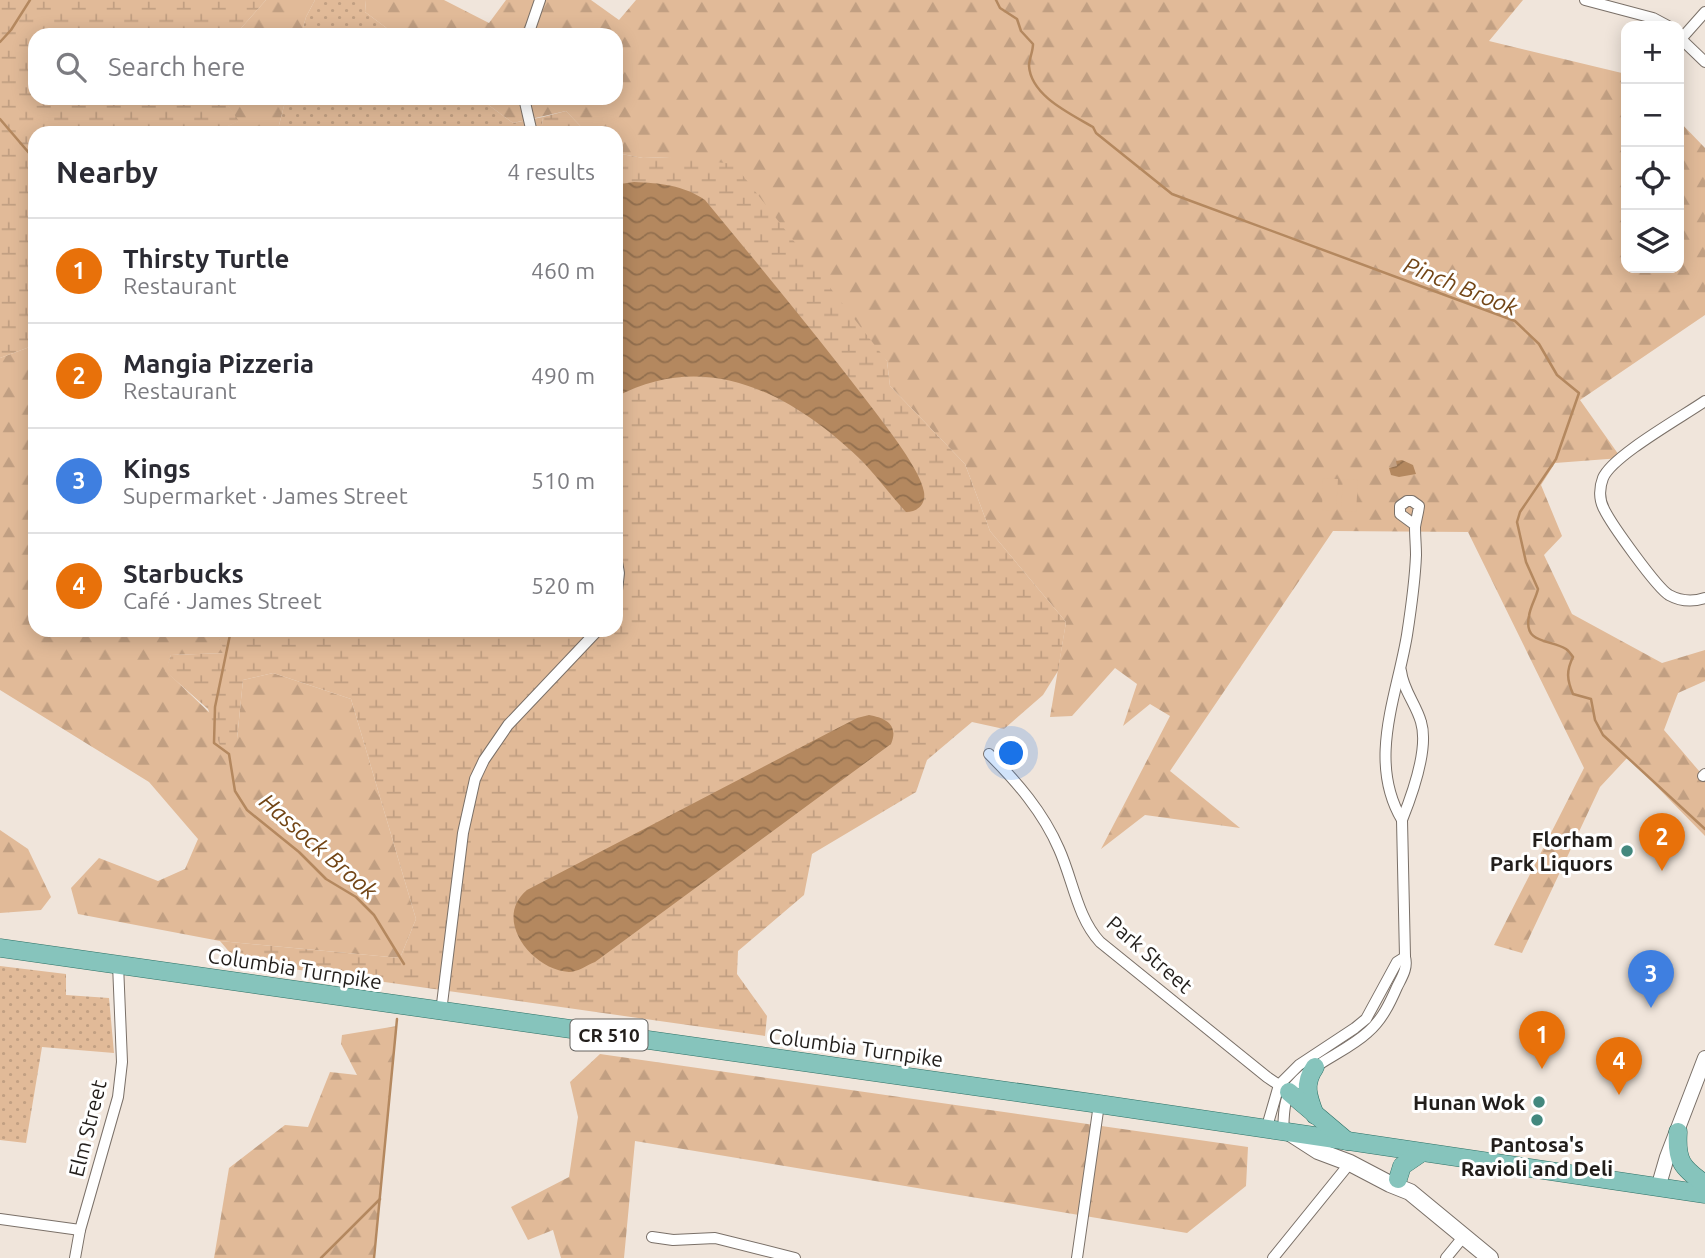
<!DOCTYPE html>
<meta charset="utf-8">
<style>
body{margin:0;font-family:Ubuntu,sans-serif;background:#f7f7f7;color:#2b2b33}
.controls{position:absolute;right:21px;top:21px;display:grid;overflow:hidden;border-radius:14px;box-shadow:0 4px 18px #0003}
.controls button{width:63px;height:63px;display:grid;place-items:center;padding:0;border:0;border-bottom:2px solid #e1e1e2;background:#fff;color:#2b2b33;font:35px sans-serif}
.you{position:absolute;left:1012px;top:754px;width:24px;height:24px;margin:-18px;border:5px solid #fff;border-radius:50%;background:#1a73e8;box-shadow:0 0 0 10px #1a73e833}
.badge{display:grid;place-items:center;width:46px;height:46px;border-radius:50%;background:#43887e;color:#fff;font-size:23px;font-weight:700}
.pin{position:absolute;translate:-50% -58px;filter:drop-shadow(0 2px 4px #0008)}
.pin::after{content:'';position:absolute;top:37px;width:24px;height:21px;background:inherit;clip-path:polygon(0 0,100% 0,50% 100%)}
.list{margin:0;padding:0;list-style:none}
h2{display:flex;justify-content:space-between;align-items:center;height:91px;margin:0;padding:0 28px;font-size:30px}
h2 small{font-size:23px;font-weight:400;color:#7c7c81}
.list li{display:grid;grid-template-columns:46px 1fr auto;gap:21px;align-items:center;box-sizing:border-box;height:105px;padding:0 28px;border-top:2px solid #e1e1e2}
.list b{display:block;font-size:26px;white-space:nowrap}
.list p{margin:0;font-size:23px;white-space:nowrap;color:#7c7c81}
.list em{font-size:23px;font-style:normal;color:#7c7c81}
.icon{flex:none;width:38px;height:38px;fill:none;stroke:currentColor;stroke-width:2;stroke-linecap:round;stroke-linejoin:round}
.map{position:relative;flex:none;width:1705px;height:1258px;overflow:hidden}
.search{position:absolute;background:#fff;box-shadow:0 4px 18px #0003;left:28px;top:28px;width:595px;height:77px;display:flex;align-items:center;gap:18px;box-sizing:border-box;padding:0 24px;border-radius:21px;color:#7c7c81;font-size:26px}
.panel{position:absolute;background:#fff;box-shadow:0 4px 18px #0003;left:28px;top:126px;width:595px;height:511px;border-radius:21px}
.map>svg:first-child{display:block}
.green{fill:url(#green-dots)}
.forest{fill:url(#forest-firs)}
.wetland{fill:url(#wetland-marsh)}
.pitch{fill:#e1ba98}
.water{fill:url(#water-waves)}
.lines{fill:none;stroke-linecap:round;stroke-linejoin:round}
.stream{stroke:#b4885f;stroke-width:2.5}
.minor-casing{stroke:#7a7068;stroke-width:12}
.tertiary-casing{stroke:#7a7068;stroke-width:16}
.secondary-casing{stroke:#7a7068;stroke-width:18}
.primary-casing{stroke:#2e7166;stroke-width:19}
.minor{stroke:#fff;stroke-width:10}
.tertiary{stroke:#fff;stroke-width:14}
.secondary{stroke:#fff;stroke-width:16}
.primary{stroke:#86c4bc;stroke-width:18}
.poi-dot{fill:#43887e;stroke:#fff;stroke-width:2.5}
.labels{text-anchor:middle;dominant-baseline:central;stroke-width:6;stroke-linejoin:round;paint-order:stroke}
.shield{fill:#fff;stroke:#64625f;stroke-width:2}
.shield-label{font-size:19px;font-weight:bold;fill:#221e1b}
.poi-label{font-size:21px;font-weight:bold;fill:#221e1b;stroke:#fff;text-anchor:end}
.street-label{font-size:21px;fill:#221e1b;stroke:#fff}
.water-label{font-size:23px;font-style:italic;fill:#724516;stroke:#fff}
</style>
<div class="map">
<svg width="1705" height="1258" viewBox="0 0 1705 1258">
<defs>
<pattern id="green-dots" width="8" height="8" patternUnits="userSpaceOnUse" patternTransform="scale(1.75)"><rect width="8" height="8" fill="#e1ba98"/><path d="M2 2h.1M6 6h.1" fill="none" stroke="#c19f82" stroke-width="1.8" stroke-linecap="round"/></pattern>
<pattern id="forest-firs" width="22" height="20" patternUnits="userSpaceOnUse" patternTransform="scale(1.75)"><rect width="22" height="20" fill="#e1ba98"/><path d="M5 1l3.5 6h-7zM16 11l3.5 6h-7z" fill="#c19f82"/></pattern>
<pattern id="wetland-marsh" width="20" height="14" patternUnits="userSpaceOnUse" patternTransform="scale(1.75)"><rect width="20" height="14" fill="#e1ba98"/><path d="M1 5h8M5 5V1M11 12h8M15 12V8" fill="none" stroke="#c19f82"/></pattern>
<pattern id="water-waves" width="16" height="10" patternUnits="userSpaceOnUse" patternTransform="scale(1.75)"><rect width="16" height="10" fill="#b4885f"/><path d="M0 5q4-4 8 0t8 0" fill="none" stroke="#926f4e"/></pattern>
</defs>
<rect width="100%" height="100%" fill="#f0e5db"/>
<g class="green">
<polygon points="315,0 366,0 365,12 396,35 301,35 306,17"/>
<polygon points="286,98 479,98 513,123 543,117 541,133 277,133"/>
<polygon points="0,966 66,974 66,995 109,998 114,1053 42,1047 26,1143 0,1140"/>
</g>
<g class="forest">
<polygon points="266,0 315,0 306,17 301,35 235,35"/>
<polygon points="366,0 444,0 489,23 506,0 591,0 619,20 636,0 1523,0 1489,41 1626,74 1626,268 1679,268 1679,121 1705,148 1705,315 1580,400 1621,458 1555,463 1541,485 1562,536 1544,555 1572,614 1662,663 1705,650 1705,681 1678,693 1664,730 1705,778 1705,836 1628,757 1600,787 1522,953 1494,945 1584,768 1468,532 1333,531 1170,771 1240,828 1145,815 1101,849 1170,716 1150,704 1123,726 1137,684 1115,668 1072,716 1050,717 1066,622 990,531 965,464 890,386 887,361 670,157 643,158 616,153 616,133 587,133 566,111 513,123 479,98 616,98 616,35 396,35 365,12"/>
<polygon points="223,98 286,98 277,133 213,133 238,121"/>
<polygon points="35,345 35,630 216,630 226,653 171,655 166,671 237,739 243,680 273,673 351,699 416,919 400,958 220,941 78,914 71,888 99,858 158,881 185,869 198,839 149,782 0,690 0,358"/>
<polygon points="0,830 28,849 51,897 41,910 0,913"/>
<polygon points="397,1026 373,1258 214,1258 229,1168 285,1125 308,1127 330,1072 357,1075 341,1044 342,1035"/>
<polygon points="600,1054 1248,1147 1246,1186 1187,1233 635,1141 624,1258 561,1258 553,1230 528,1240 511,1207 569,1177 578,1117 570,1082"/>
</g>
<g class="wetland">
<polygon points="0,0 266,0 235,35 35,35 35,98 223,98 239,121 213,133 35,133 35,345 0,358"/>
<polygon points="566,111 587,133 541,133 543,117"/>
<polygon points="616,153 643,158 670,157 734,164 887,361 890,386 965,464 990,531 1066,622 1058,671 1043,695 1004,729 972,722 927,760 916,792 812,854 804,895 738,951 737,974 767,1016 765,1036 237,961 220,941 400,958 416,919 351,699 273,673 243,680 237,739 222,752 208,709 165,671 171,655 225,653 216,630 616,630"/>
</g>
<g class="pitch">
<polygon points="1323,478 1338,479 1336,511 1322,510"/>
<polygon points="1343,479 1358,480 1356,512 1341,511"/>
</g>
<g class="water">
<path d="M 634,182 C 660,183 683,185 705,200 C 762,269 819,338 873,409 C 887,428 920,469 924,492 C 926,504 918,512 906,512 C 891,496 879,479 864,463 C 796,396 708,347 616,397 L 616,187 L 620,184 Z"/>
<polygon points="1402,460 1413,465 1416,474 1399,477 1391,475 1389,468 1397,466 1396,461"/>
<path d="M 869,715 C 886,718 899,725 891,744 L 595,962 C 587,965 578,972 569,972 C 532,970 492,919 527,890 L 857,718 Z"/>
</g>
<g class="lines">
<g class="stream">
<path d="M 996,0 L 1000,8 L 1017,19 L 1021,31 L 1033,44 C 1033,52 1029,59 1029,66 C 1031,96 1071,114 1093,127 L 1096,133 L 1172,194 L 1515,321 L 1539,344 L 1557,375 L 1579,393 L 1556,459 L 1520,512 L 1517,522 L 1526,562 L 1538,589 C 1536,598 1530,607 1529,616 C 1523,645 1551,639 1566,649 C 1569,651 1571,654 1573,657 C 1566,671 1567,680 1573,694 L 1591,699 L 1595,720 L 1603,735 L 1705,829"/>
<polyline points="0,42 11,30 30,0"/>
<polyline points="0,119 35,160"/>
<polyline points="231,630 215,707 214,743 229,754 235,791 247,810 299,852 326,879 356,897 374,915 404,964"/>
<polyline points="321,1258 380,1199"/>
<polyline points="374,1258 397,1019"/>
</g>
<defs>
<g id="minor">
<polyline points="1585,0 1653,18 1668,26"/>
<polyline points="528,35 540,0"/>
<polyline points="1679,37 1705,62"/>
<polyline points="1681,39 1705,12"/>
<polyline points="524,98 532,133"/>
<path d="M 1705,401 C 1682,417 1612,456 1603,478 C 1599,488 1599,500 1604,509 C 1611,524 1657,588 1669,595 C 1680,601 1693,602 1705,598"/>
<polyline points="616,556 619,573 616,599"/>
<path d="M 1401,671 C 1403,690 1416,704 1421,722 C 1429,748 1412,795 1402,820"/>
<path d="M 989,754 C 1017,782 1043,812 1059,849 C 1073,880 1077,917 1100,942 L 1267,1077 L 1289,1092"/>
<polyline points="1703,776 1705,774"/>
<polyline points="441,1012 463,833 475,779 484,760 508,725 598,630"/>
<polyline points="1266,1130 1279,1085 1299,1065 1355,1028 1366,1019 1397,962 1405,957"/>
<path d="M 1283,1132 C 1284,1118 1283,1102 1291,1090 C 1310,1063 1344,1054 1368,1032 C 1382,1020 1390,1003 1397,987 C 1402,977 1408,968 1405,957 L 1402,820 C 1367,761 1397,696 1407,635 C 1411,609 1415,582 1416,555 C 1416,546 1415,536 1415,527 C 1416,520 1418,514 1419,506 L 1412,501 L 1407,501 L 1400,506 L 1400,514 L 1415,525"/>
<polyline points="0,1219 80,1230"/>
<polyline points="652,1237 673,1240 715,1238 795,1258"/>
<polyline points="75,1258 80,1230 118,1097 122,1062 118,964"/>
<polyline points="1077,1258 1099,1104"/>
<polyline points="1273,1258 1350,1163"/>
<polyline points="1446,1258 1464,1236"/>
</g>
<polyline id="tertiary" points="1658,1188 1667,1157 1705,1058"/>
<polyline id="secondary" points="1290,1133 1318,1151 1350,1163 1390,1184 1410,1192 1490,1258"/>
<g id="primary">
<polyline points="0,948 1099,1104 1705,1194"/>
<path d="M 1315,1067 C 1303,1084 1308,1097 1315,1115"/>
<polyline points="1289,1092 1347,1141"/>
<path d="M 1678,1132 C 1676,1161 1682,1168 1705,1184"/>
<polyline points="1398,1179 1402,1166 1421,1153"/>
</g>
</defs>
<use href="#minor" class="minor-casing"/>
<use href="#tertiary" class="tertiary-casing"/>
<use href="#secondary" class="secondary-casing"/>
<use href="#primary" class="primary-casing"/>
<use href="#minor" class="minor"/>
<use href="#tertiary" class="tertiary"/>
<use href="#secondary" class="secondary"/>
<use href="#primary" class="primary"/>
</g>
<g class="poi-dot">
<circle cx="1627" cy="851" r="7"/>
<circle cx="1539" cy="1102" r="7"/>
<circle cx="1537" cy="1120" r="7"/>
</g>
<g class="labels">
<rect class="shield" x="570.5" y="1019.5" width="77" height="31" rx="5"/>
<g class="shield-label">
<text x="609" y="1035">CR 510</text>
</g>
<g class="poi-label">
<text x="1613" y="839">Florham<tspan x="1613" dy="24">Park Liquors</tspan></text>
<text x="1525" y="1102">Hunan Wok</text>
<text x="1537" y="1144" text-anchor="middle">Pantosa's<tspan x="1537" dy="24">Ravioli and Deli</tspan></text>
</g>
<g class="street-label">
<text transform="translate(1150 954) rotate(41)">Park Street</text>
<text transform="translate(295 968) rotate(9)">Columbia Turnpike</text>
<text transform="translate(856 1047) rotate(8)">Columbia Turnpike</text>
<text transform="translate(87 1128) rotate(-76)">Elm Street</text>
</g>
<g class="water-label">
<text transform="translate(1461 286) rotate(22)">Pinch Brook</text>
<text transform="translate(319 846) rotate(41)">Hassock Brook</text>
</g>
</g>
</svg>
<div class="controls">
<button>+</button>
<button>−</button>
<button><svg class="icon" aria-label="locate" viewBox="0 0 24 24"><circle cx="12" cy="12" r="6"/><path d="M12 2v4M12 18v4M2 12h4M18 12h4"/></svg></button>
<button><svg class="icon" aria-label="layers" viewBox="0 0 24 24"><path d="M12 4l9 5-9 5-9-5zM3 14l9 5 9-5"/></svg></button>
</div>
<div class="you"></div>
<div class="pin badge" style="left:1542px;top:1069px;background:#e8710a">1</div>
<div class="pin badge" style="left:1662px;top:871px;background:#e8710a">2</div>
<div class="pin badge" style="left:1651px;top:1008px;background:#3f7fe0">3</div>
<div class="pin badge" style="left:1619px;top:1095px;background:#e8710a">4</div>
<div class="search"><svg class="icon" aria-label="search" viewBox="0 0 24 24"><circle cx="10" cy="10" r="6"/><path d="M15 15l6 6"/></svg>Search here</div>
<section class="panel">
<h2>Nearby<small>4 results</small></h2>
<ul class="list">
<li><span class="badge" style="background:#e8710a">1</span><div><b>Thirsty Turtle</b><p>Restaurant</p></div><em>460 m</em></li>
<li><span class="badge" style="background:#e8710a">2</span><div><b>Mangia Pizzeria</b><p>Restaurant</p></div><em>490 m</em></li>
<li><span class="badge" style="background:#3f7fe0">3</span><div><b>Kings</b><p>Supermarket · James Street</p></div><em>510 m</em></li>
<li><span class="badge" style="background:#e8710a">4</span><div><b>Starbucks</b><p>Café · James Street</p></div><em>520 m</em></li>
</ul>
</section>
</div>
